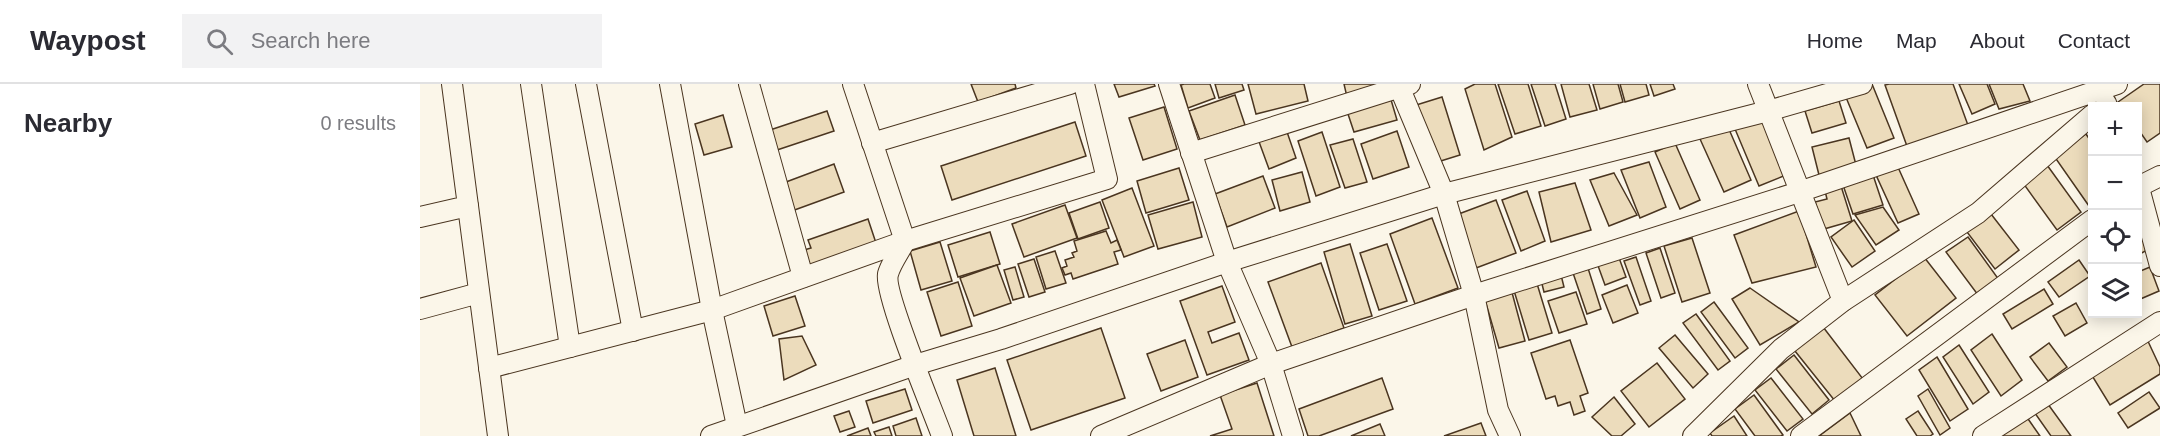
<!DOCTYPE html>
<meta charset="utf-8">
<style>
body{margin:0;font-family:Helvetica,sans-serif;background:#f2f2f3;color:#2b2b33}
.controls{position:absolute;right:18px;top:18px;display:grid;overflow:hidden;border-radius:0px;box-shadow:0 3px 15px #0003}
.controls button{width:54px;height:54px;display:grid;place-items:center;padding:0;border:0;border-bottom:2px solid #e1e1e2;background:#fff;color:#2b2b33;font:30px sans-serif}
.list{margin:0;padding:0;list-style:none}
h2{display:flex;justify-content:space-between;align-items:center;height:78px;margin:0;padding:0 24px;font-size:26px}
h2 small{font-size:20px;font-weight:400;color:#7c7c81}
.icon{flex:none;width:33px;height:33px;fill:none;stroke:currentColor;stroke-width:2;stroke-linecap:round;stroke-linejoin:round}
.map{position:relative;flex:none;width:1740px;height:352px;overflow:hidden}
header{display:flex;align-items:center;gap:36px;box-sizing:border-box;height:84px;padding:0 30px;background:#fff;border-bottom:2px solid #e1e1e2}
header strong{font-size:28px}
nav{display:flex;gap:33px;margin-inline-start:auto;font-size:21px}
.search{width:420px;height:54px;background:#f2f2f3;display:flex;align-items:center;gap:15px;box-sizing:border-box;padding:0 21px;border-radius:0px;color:#7c7c81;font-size:22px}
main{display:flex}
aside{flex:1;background:#fff}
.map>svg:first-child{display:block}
.building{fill:#ecdcbc;stroke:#4a3520;stroke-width:1.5}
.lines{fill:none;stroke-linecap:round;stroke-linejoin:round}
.minor-casing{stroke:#4a3520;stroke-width:22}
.minor{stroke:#fbf6e9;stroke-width:20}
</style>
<header>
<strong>Waypost</strong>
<div class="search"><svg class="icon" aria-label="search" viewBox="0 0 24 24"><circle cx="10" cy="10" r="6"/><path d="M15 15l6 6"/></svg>Search here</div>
<nav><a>Home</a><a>Map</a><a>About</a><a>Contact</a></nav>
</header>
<main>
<aside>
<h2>Nearby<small>0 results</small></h2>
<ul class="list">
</ul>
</aside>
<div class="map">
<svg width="1740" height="352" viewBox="0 0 1740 352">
<rect width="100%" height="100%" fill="#fbf6e9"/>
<g class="building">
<polygon points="551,0 595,0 596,4 558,18"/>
<polygon points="694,0 734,0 735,2 699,13"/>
<polygon points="764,0 790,0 795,14 768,24 761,1"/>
<polygon points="795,0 822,0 824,6 799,14"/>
<polygon points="828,0 884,0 888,17 836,30"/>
<polygon points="924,0 962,0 927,13"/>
<polygon points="1055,0 1075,0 1092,53 1064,66 1045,5"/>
<polygon points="1078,0 1108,0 1121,42 1095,50"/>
<polygon points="1111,0 1135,0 1146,35 1125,42"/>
<polygon points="1141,0 1169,0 1177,26 1150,33"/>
<polygon points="1173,0 1198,0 1203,18 1180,25"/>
<polygon points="1200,0 1226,0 1229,11 1205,18"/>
<polygon points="1230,0 1253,0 1255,5 1234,12"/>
<polygon points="1452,0 1474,54 1447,64 1425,11"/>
<polygon points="1469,0 1533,0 1549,44 1488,65 1465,1"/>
<polygon points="1539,0 1567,0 1575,20 1552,30"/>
<polygon points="1569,0 1603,0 1610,17 1579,25"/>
<polygon points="1724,0 1740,0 1740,49 1727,58 1718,45 1718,22 1702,22 1698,18"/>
<polygon points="969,9 977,36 934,48 925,21"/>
<polygon points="815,11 825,41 780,56 769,27"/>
<polygon points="1022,13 1040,71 1011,80 993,22"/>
<polygon points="1419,17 1426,39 1392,49 1385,27"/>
<polygon points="744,23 757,65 723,76 709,34"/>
<polygon points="407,27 414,47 354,67 347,47"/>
<polygon points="303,31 312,63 284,71 275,40"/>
<polygon points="1342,33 1366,91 1339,102 1315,45"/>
<polygon points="655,38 666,72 532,116 521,82"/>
<polygon points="1308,43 1331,96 1304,108 1280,55"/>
<polygon points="866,45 876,74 849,85 838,55"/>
<polygon points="977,47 989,83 953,95 941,60"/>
<polygon points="902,48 920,103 896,112 878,57"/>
<polygon points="1666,50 1672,59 1672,119 1669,122 1634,72"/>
<polygon points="1429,54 1436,81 1399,91 1392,63"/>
<polygon points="933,55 947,98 925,104 910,61"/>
<polygon points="1255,59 1280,116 1260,125 1235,68"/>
<polygon points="1229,78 1246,123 1220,134 1201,86"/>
<polygon points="414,80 424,108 369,128 358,101"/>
<polygon points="1477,81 1499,130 1478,139 1456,91"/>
<polygon points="1627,81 1661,128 1637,146 1603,99"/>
<polygon points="759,84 769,116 726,129 717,97"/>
<polygon points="882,88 890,118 860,127 852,96"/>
<polygon points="1194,89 1217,131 1189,142 1170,96"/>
<polygon points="1453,91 1463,121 1433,130 1423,101"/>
<polygon points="843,92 855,124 807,143 795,110"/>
<polygon points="1155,99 1171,146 1131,158 1119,108"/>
<polygon points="1421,102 1432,137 1404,145 1395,118 1407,115 1405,107"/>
<polygon points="712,104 734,162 704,173 682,116"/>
<polygon points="1107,107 1125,157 1101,167 1082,116"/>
<polygon points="1076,116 1096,169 1056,184 1036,131"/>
<polygon points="680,118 689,144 658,155 649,129"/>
<polygon points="773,118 782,153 738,165 728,131"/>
<polygon points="645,121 657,154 604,173 592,140"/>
<polygon points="1463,123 1479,146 1456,161 1435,131"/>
<polygon points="1379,127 1396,183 1332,199 1314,151"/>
<polygon points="1571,130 1599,166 1575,185 1547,148"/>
<polygon points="1012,134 1038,204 995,220 970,150"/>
<polygon points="448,135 456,159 383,184 377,168 391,164 388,156"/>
<polygon points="1434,136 1455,167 1432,183 1411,153"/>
<polygon points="686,147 691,159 697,156 701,166 694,168 698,180 653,195 651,189 645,191 642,184 647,182 645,176 654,173 652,169 657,167 654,157"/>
<polygon points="570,148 580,180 538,193 528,161"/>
<polygon points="1725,151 1731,164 1718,171 1718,155"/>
<polygon points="1548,153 1582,200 1561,215 1526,168"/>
<polygon points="1272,154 1290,209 1262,218 1244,162"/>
<polygon points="520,158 532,197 501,206 490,167"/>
<polygon points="930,160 952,232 925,240 904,168"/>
<polygon points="967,160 987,217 959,226 940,169"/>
<polygon points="1240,164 1255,209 1241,214 1226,169"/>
<polygon points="635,167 646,199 626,205 616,173"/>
<polygon points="1198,171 1206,193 1185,201 1177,179"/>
<polygon points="1216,173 1231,217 1220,221 1204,177"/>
<polygon points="1504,173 1536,214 1487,252 1455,211"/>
<polygon points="614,175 625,208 609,213 598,180"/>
<polygon points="1659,176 1670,192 1639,213 1628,198"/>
<polygon points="901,179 924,244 872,263 848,198"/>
<polygon points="577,181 591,219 554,232 540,194"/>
<polygon points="1167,181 1181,225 1167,230 1152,186"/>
<polygon points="595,183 604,213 593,216 584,186"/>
<polygon points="1730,183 1739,207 1718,216 1718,188"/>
<polygon points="1140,187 1144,203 1124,208 1120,192"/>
<polygon points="1115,193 1132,249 1109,256 1092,200"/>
<polygon points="538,198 552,242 521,252 507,208"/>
<polygon points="1090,201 1105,257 1079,264 1063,209"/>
<polygon points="1207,201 1218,229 1193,239 1182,211"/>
<polygon points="802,202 815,238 788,248 792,259 819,249 829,276 787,291 760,217"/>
<polygon points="1330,204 1379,238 1340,261 1312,215"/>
<polygon points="1624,205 1633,220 1592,245 1583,230"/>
<polygon points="1156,208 1167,240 1139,249 1128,217"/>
<polygon points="375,212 385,242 353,252 344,222"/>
<polygon points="1294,218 1328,264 1315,274 1281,228"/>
<polygon points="1656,219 1667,239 1645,252 1633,232"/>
<polygon points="1276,230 1310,277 1298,286 1263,239"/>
<polygon points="1400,239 1443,295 1415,317 1371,262"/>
<polygon points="681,244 705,314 611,346 587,276"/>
<polygon points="1572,250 1602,296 1581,312 1551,266"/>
<polygon points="1255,251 1288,290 1273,304 1239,264"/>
<polygon points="382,252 396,281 364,296 359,255"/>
<polygon points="1726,253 1740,283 1740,290 1690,321 1671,290"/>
<polygon points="765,256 778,293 741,307 727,270"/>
<polygon points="1150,256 1168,309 1160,312 1165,327 1154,331 1150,318 1138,322 1135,312 1126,315 1111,269"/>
<polygon points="1629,259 1647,283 1628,297 1610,273"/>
<polygon points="1539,261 1569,308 1553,320 1523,273"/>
<polygon points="1374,271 1409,316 1392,330 1356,285"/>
<polygon points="1517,273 1548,325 1530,337 1499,286"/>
<polygon points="1237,279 1265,315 1229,343 1201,307"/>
<polygon points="575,284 596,352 554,352 537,296"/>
<polygon points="962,294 973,325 899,352 888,352 879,325"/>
<polygon points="1351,294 1383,335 1367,347 1335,306"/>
<polygon points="837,299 854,352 790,352 812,345 800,311"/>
<polygon points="485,305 492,326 453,339 446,317"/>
<polygon points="1508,305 1530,344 1520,351 1498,312"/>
<polygon points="1729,308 1740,324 1708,344 1698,329"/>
<polygon points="1334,311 1363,351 1361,352 1335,352 1315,325"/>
<polygon points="1194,313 1215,340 1201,352 1192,352 1172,333"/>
<polygon points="1625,316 1651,352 1631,352 1612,325"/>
<polygon points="429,327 435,343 420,348 414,332"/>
<polygon points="1498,327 1513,350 1510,352 1497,352 1486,335"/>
<polygon points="1430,329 1441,352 1399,352"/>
<polygon points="1314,332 1327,352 1292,352 1290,349"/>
<polygon points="1606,332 1620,352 1583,352 1581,350"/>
<polygon points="496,334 502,352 476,352 473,342"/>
<polygon points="1061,339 1066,352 1024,352"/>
<polygon points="960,340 965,352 931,352"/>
<polygon points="469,343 472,352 456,352 454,348"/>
<polygon points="448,344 451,352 427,352"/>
</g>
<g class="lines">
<defs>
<g id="minor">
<polyline points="111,0 150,263"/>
<polyline points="166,0 213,247"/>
<polyline points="250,0 292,226 317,342"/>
<polyline points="329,0 383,193"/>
<path d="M 433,0 L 485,157 C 480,167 471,179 468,190 C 463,208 513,327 522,352"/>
<polyline points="749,0 807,178 851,280 873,352"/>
<polyline points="978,0 1024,110 1054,211 1078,326 1090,352"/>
<polyline points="1338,0 1423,217"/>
<polyline points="1686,19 1687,22"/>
<polyline points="452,59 650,0"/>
<polyline points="771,69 990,0"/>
<polyline points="1718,100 1740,182"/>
<polyline points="1718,103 1740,92"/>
<polyline points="48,122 78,352"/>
<polyline points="0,133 48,122 32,0"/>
<polyline points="0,225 59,209"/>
<polyline points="69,284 292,226 485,157 687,95 664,0"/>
<polyline points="291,352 495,281 581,255 807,178 1024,110 1348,27 1442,0"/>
<polyline points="681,352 851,280 1054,211 1379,108 1697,0"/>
<polyline points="1273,352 1361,265 1423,217 1558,129 1672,31"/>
<polyline points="1381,352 1672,136"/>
<polyline points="1563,352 1740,238"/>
</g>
</defs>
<use href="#minor" class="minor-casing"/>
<use href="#minor" class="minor"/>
</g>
</svg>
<div class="controls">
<button>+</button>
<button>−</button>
<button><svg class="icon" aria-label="locate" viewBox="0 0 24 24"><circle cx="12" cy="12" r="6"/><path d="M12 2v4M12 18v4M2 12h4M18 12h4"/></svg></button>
<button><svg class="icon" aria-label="layers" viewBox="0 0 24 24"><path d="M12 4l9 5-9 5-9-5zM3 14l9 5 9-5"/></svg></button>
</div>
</div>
</main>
